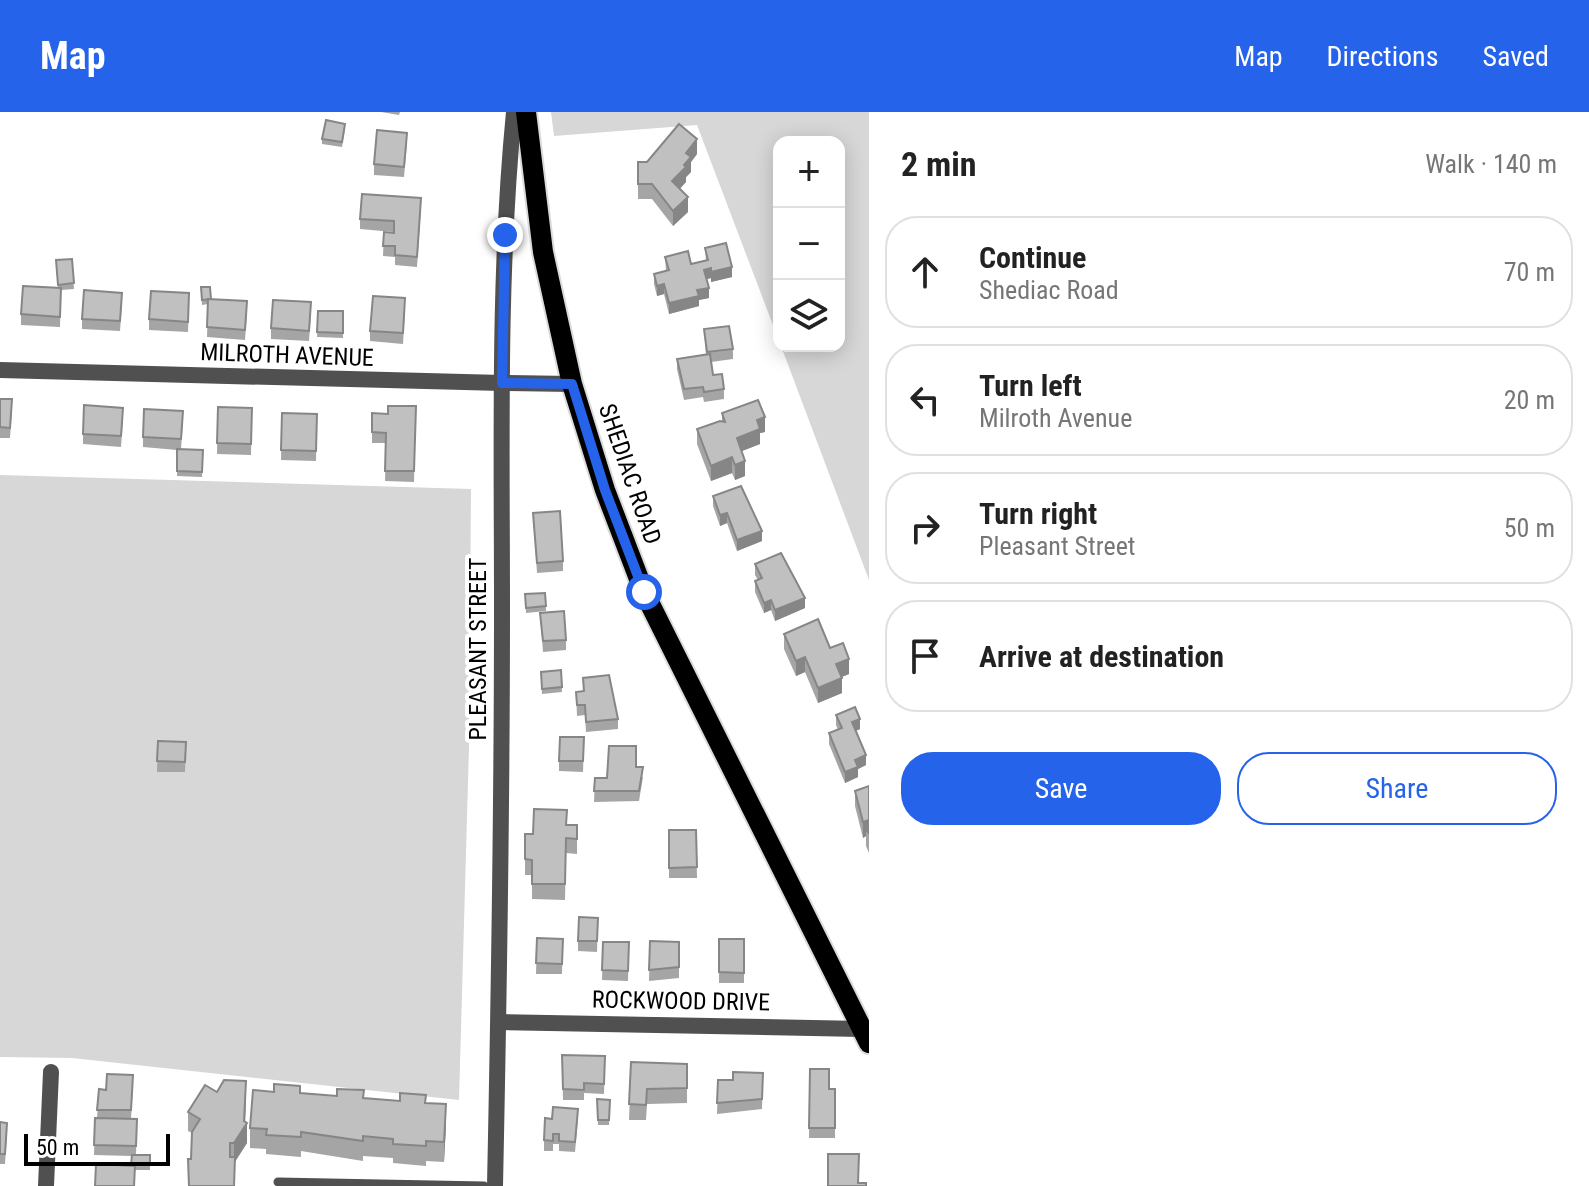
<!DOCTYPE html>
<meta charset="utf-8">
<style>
body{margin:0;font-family:"Roboto Condensed",sans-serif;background:#f2f2f2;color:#222}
.controls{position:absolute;right:24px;top:24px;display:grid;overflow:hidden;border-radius:16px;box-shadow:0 4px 20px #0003}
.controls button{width:72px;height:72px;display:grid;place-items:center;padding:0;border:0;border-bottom:2px solid #e0e0e0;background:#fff;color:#222;font:40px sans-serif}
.scale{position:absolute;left:24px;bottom:20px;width:146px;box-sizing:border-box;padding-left:8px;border:4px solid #000;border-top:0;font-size:22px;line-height:28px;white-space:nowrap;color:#000;-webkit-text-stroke:6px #fff;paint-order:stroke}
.stop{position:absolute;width:24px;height:24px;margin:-18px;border:6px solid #2563eb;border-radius:50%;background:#fff}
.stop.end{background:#2563eb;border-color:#fff;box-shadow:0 2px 8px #0008}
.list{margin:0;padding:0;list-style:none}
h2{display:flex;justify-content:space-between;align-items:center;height:104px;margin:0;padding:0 32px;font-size:34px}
h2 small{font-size:26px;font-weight:400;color:#767676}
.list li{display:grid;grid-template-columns:52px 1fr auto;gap:24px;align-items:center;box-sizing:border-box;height:112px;margin:0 16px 16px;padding:0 16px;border:2px solid #e0e0e0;border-radius:32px}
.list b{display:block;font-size:30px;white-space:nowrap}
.list p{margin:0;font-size:26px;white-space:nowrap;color:#767676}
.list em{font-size:26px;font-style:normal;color:#767676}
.actions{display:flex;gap:16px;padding:24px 32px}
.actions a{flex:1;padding:18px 0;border:2px solid #2563eb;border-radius:32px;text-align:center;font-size:28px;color:#2563eb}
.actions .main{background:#2563eb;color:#fff}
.icon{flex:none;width:44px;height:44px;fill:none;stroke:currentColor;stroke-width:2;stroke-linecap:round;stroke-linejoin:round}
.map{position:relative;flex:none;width:869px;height:1074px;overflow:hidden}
header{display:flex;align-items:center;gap:48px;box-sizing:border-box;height:112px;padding:0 40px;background:#2563eb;color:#fff}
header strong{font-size:38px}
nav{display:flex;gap:44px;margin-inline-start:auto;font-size:28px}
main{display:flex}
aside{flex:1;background:#fff}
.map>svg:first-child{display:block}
.green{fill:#d7d7d7}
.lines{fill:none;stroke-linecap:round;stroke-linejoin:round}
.primary-casing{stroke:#dbdbdb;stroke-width:24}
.service{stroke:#505050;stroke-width:9}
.minor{stroke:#505050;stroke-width:16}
.tertiary{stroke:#505050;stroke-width:16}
.primary{stroke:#000;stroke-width:20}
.wall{fill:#a5a5a5}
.shaded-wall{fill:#868686}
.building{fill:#c0c0c0;stroke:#868686;stroke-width:2}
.route{stroke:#2563eb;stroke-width:10}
.labels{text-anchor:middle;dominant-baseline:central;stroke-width:8;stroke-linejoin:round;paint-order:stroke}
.street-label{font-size:24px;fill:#000;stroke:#fff}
</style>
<header>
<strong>Map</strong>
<nav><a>Map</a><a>Directions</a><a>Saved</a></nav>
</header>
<main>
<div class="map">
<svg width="869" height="1074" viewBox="0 0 869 1074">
<rect width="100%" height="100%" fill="#fff"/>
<g class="green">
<polygon points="551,0 869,0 869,468 781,234 839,234 839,30 779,30 779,229 697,13 554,24"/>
<polygon points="0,363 471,377 469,635 459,988 72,946 0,945"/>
</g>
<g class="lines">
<defs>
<polyline id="primary" points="526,0 543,140 572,272 605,378 644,480 869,931"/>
</defs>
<use href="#primary" class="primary-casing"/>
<polyline class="service" points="278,1070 484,1074"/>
<g class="minor">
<polyline points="0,258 502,271"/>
<polyline points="499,910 862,917"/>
<polyline points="46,1074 51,960"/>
</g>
<g class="tertiary">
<polyline points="502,271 572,272"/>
<path d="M 495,1074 C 499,881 502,688 502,495 C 502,330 498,164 514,0"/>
</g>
<use href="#primary" class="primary"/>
</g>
<g class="wall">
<polygon points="381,0 400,0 399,3"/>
<polygon points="345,17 342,35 322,32 322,27"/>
<polygon points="407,31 404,65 374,63 374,52"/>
<polygon points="697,42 691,50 691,60 686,65 686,70 680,77 688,100 673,114 652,87 638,87 638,50 647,50"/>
<polygon points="421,96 417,155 395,153 395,145 383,144 384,120 394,121 394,120 360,117 360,107"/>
<polygon points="705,136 732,165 711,170 711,166 707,167 709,186 699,188 699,194 669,202 664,182 657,184 654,172 654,162 666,159 665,145 691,152 706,149"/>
<polygon points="72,147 74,177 61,178 60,215 21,213 21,202 58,176 56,148"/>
<polygon points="201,175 211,187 247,199 245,228 207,225 208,192 202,193"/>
<polygon points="122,191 120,219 82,217 82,207"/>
<polygon points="189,192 188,220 149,218 149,207"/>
<polygon points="405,197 403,232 370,229 370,219"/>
<polygon points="318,199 343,199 343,226 317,225"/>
<polygon points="311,200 309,229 271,227 271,216"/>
<polygon points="704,217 733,237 733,247 711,250 713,263 724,277 724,287 704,290 703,285 684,288 677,257 677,247 706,243"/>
<polygon points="0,287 12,298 10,326 0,326"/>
<polygon points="416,294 414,370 385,369 386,331 372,331 372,301 388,302"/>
<polygon points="218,295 252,296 251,343 217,342"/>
<polygon points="282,301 317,302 316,349 281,348"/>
<polygon points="722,301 765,320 760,321 760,332 742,339 745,364 735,368 732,361 711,369 697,332 697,317 722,309"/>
<polygon points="123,306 121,335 83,332 83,322"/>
<polygon points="183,309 181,337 203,338 202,365 177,364 177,338 143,335 143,325"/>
<polygon points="713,384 762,429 737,439 727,411 720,414 713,394"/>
<polygon points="533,401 563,449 563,459 537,461"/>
<polygon points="755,452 805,496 775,509 771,498 764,501 755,480 755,469 758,468 755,463"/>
<polygon points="545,481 546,499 526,501 525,482"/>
<polygon points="540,501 566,528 566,538 543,540"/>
<polygon points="784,522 830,536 849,562 842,565 842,581 818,591 805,560 796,564 784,537"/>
<polygon points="561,558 562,580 542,582 541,560"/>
<polygon points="576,580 618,607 618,617 586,620 585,603 577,604"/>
<polygon points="836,603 860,617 856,619 866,653 858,657 858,665 845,671 829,632 829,621 838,618 836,613"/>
<polygon points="584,625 583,660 559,659 559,649"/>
<polygon points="158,629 186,630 185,660 157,660"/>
<polygon points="643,665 639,689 594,690 595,666"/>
<polygon points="869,674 869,741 866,734 866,724 863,726 855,694 855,679"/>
<polygon points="567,713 577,713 577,742 566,741 565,788 532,787 532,763 525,763 525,747 533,722"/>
<polygon points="669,718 696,718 697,766 669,766"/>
<polygon points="598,806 597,840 578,839 578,829"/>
<polygon points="537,826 563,827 562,862 536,862"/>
<rect x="719" y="827" width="25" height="44"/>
<polygon points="650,829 679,830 679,866 649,869"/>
<polygon points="603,830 629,830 628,869 602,868"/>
<polygon points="562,943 605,944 604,982 584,981 584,988 563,988"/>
<polygon points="631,950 687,952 687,991 647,992 646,1008 629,1008"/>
<polygon points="810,957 829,977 835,977 835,1026 809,1026"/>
<polygon points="763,961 762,997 717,1002 718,968 733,968"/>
<polygon points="133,974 131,1007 137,1007 136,1043 150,1043 150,1058 135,1058 131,1054 132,1044 94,1043 95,1006 97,1006 99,977 106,978"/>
<polygon points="217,980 246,989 245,1010 247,1031 235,1050 235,1074 188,1074 188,1047 191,1047 192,1021 188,1019 188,1000"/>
<polygon points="300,981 426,991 446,1012 444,1050 426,1049 426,1054 393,1051 393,1046 363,1044 363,1049 301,1039 301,1045 266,1042 266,1037 250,1036 250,1016"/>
<polygon points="597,987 610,988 609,1013 598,1013"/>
<polygon points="578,1007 575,1040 559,1039 559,1032 553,1032 553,1039 544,1039 544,1028"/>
<polygon points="0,1010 7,1021 5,1052 0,1052"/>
</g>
<g class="shaded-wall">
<polygon points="697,27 697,42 691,50 691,60 686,65 686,70 672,84 672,69 686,41"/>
<polygon points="688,85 688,100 673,114 673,99"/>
<polygon points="732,155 732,165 711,170 711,160"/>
<polygon points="711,156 711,166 704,168 704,158"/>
<polygon points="664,172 664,182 657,184 657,174"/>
<polygon points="709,176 709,186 699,188 699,194 669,202 669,191 697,178"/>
<polygon points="765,305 765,320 760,321 760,332 737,341 737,326 757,308"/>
<polygon points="732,345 732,361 711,369 711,354"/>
<polygon points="745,349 745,364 735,368 735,353"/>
<polygon points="727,401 727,411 720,414 720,403"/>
<polygon points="762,419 762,429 737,439 737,428"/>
<polygon points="805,486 805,496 775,509 775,498"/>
<polygon points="771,488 771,498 764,501 764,491"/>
<polygon points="805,545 805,560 796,564 796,549"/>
<polygon points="849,547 849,562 836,567 836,552"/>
<polygon points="842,566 842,581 818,591 818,576"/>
<polygon points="860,607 860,617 852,620 852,610"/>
<polygon points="866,643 866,653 858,657 858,665 845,671 845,660 855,648"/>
<polygon points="869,708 869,723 866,719 866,724 863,726 863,710"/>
<polygon points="246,969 245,1014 247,1011 247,1031 234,1051 234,1031"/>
<polygon points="446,992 446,1012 444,1050 444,1030"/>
</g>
<g class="building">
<polygon points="326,8 345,12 342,30 322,27"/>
<polygon points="679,12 697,27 686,41 691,45 684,53 686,55 672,69 688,85 673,99 652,72 638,72 638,50 647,50"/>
<polygon points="377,18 407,21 404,55 374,52"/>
<polygon points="362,82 421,86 417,145 395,143 395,134 383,134 384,120 394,121 394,109 360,107"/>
<polygon points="726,131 732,155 711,160 711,156 704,158 709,176 697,178 699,184 669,191 664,172 657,174 654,162 669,158 665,145 688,139 691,152 708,148 705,136"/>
<polygon points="72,147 74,171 58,173 56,148"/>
<polygon points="23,174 61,176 60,205 21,202"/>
<polygon points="201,175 210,175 211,187 202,188"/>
<polygon points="84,178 122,181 120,209 82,207"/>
<polygon points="151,179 189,181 188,210 149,207"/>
<polygon points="373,184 405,186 403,221 370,219"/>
<polygon points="208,187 247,189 245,218 207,215"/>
<polygon points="273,188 311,190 309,219 271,216"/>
<polygon points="318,199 343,199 343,221 317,220"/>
<polygon points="729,214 733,237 707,240 704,217"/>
<polygon points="710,242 713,263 722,262 724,277 704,280 703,275 684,277 677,247"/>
<polygon points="0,287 12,287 10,316 0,315"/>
<polygon points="758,288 765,305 757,308 760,317 737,326 745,349 735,353 732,345 711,354 697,317 720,309 725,310 722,301"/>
<polygon points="84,293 123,296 121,324 83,322"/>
<polygon points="388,294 416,294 414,359 385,359 386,321 372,320 372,301 388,302"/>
<polygon points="218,295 252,296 251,332 217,331"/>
<polygon points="144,297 183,299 181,327 143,325"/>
<polygon points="282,301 317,302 316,339 281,338"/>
<polygon points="177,337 203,338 202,360 177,359"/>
<polygon points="741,374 762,419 737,428 727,401 720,403 713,384"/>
<polygon points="560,399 563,449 537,451 533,401"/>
<polygon points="781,441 805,486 775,498 771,488 764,491 755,469 762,466 755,452"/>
<polygon points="545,481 546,494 526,496 525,482"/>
<polygon points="564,499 566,528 543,529 540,501"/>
<polygon points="818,507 830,536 843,531 849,547 836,552 842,566 818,576 805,545 796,549 784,522"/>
<polygon points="561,558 562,575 542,577 541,560"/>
<polygon points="609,563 618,607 586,610 585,593 577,593 576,580 584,579 583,566"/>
<polygon points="855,595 860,607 852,610 866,643 855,648 858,655 845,660 829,621 842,616 836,603"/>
<polygon points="560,625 584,625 583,649 559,649"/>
<polygon points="158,629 186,630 185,650 157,649"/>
<polygon points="609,634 636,634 636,655 643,655 639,679 594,679 595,666 607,666"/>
<polygon points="869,674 869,708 863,710 855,679"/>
<polygon points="534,697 567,698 566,713 577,713 577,727 566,726 565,772 532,772 532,748 525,747 525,722 533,722"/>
<polygon points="669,718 696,718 697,755 669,756"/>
<polygon points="579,805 598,806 597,829 578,829"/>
<polygon points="537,826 563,827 562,852 536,851"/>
<polygon points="719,827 744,827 744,861 719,860"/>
<polygon points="650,829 679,830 679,855 649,858"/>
<polygon points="603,830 629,830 628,859 602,858"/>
<polygon points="562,943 605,944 604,972 584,971 584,978 563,977"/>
<polygon points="631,950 687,952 687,976 647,977 646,993 629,992"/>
<polygon points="810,957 829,957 829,977 835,977 835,1016 809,1016"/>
<polygon points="733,960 763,961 762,987 717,991 718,968 733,968"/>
<polygon points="107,962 133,963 131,998 97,998 99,977 106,978"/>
<polygon points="224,968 246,969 244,1009 247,1011 234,1031 230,1031 230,1045 235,1045 234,1074 189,1074 188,1047 191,1047 192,1020 200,1007 188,1000 205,973 217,980"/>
<polygon points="274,972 300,974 300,981 337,984 337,977 364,978 363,986 400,989 400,981 426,983 425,991 446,992 444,1030 426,1029 426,1034 393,1032 393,1027 363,1024 363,1029 301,1020 301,1025 266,1023 267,1017 250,1016 253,978 274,980"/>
<polygon points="597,987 610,988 609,1008 598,1008"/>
<polygon points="553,995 578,997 575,1030 559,1029 559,1022 553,1022 553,1029 544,1028 545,1006 552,1007"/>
<polygon points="95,1006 137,1007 136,1034 94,1033"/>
<polygon points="0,1010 7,1011 5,1042 0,1042"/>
<polygon points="828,1042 859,1042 858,1071 866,1071 866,1074 828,1074"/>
<polygon points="132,1043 150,1043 150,1053 131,1053"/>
<polygon points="96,1052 135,1054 134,1074 95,1074"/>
</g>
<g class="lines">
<polyline class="route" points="505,123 502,271 572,272 605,378 644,480"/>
</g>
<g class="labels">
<g class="street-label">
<text transform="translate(287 243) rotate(2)">MILROTH AVENUE</text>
<text transform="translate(630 362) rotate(71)">SHEDIAC ROAD</text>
<text transform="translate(478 537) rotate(-90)">PLEASANT STREET</text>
<text transform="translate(681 889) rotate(1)">ROCKWOOD DRIVE</text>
</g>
</g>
</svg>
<div class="controls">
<button>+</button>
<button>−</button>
<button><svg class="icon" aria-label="layers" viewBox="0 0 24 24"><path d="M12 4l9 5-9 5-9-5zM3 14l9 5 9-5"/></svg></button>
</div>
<div class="scale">50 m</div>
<div class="stop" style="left:644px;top:480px"></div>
<div class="stop end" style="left:505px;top:123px"></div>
</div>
<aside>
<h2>2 min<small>Walk · 140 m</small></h2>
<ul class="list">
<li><svg class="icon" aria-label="ahead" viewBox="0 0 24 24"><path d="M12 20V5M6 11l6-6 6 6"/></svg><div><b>Continue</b><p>Shediac Road</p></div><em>70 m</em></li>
<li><svg class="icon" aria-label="left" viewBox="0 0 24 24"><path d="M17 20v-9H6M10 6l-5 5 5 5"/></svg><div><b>Turn left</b><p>Milroth Avenue</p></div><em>20 m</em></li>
<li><svg class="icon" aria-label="right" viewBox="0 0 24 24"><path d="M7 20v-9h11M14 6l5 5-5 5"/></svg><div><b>Turn right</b><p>Pleasant Street</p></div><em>50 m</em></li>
<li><svg class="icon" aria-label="arrive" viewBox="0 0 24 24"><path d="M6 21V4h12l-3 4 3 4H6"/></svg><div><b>Arrive at destination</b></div></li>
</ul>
<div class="actions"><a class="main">Save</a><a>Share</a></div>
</aside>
</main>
